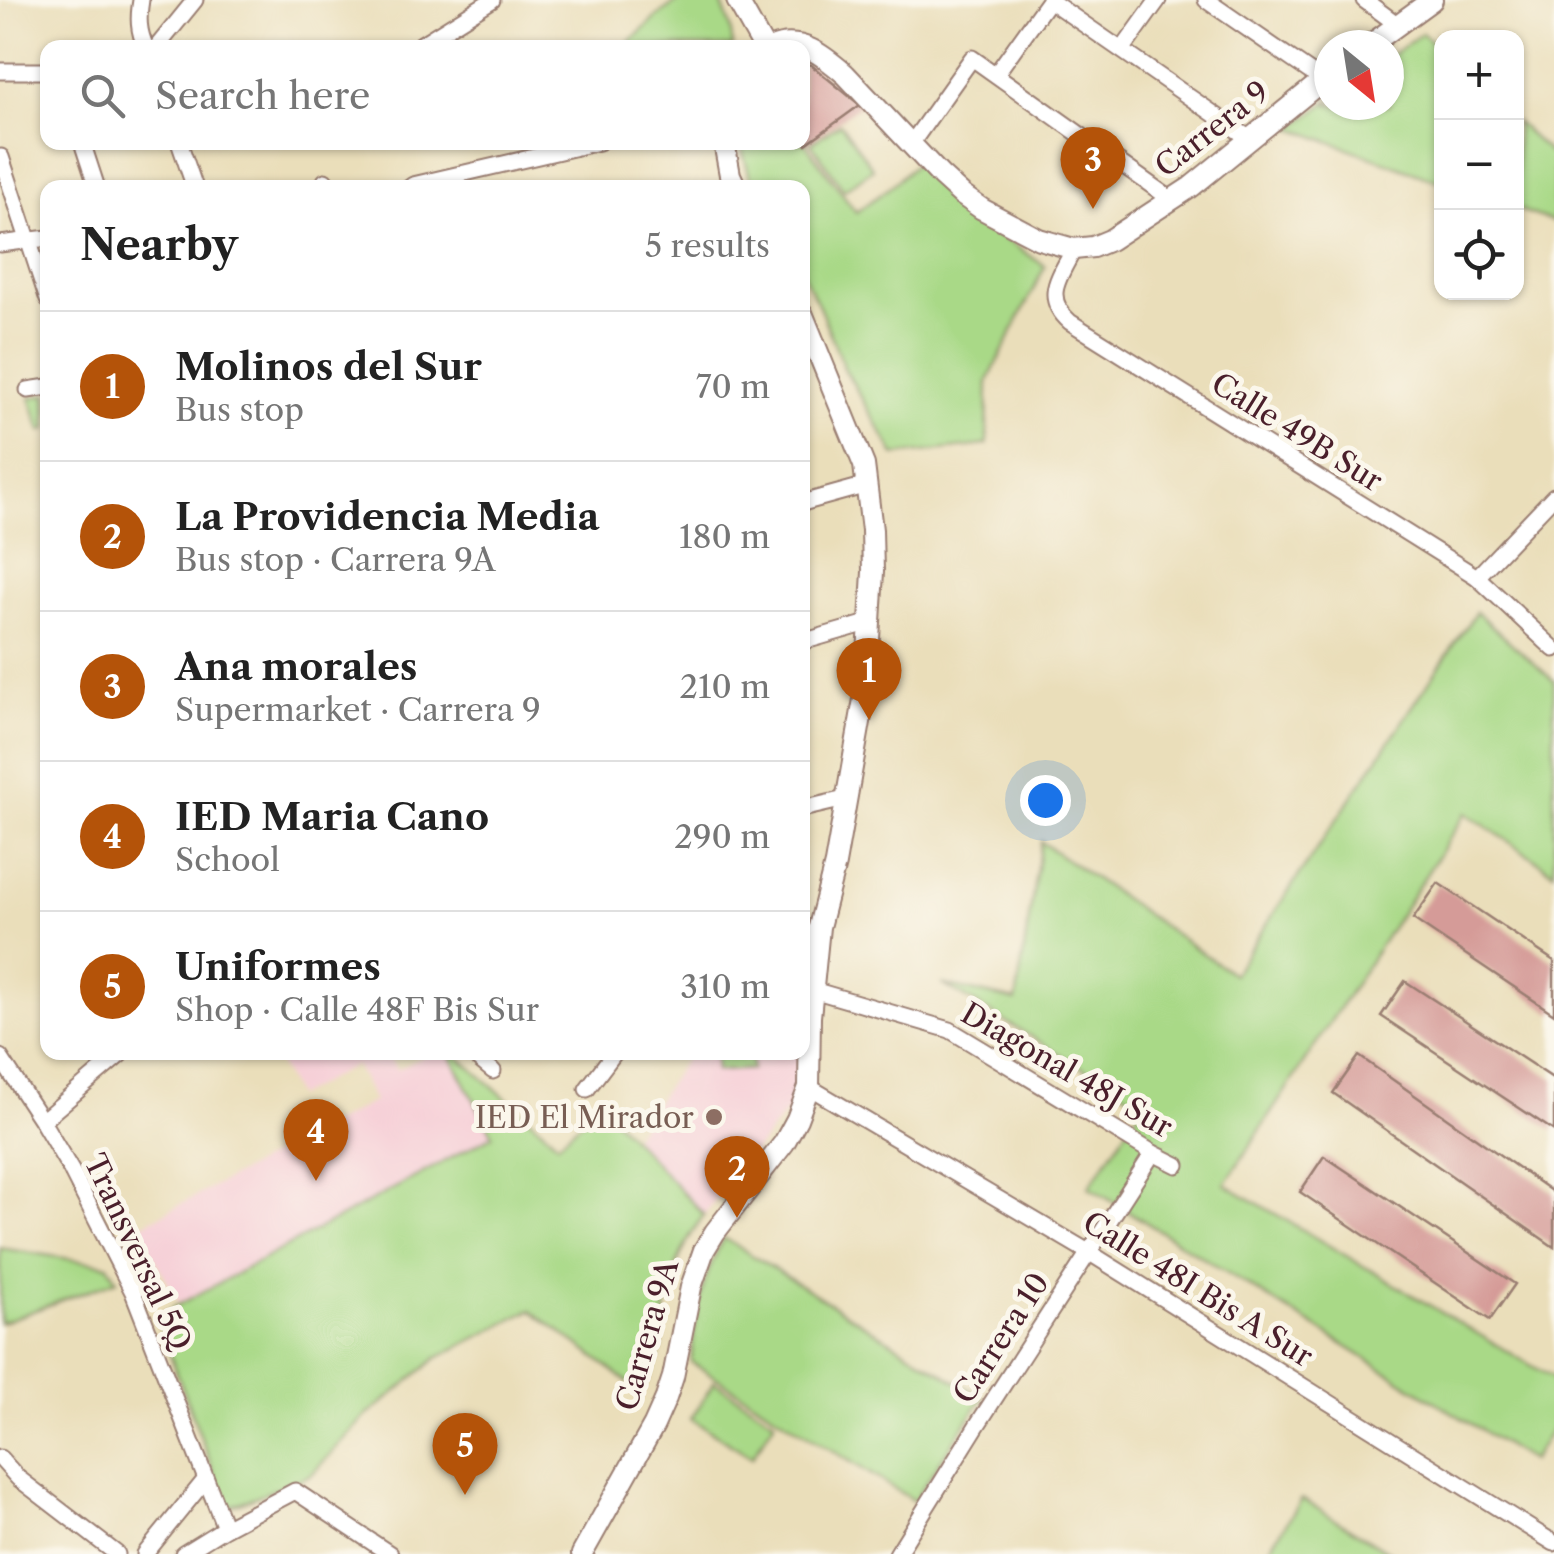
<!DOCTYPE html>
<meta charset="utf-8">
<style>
body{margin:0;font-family:"Libre Caslon Text",serif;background:#f6f6f6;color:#222}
.controls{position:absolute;right:30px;top:30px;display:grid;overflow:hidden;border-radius:20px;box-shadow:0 2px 8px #0004}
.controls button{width:90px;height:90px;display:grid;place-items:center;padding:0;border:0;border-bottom:2px solid #e0e0e0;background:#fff;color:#222;font:50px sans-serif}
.compass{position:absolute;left:1314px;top:30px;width:90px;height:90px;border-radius:50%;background:#fff;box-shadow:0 2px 8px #0004;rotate:150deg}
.you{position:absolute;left:1045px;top:800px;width:35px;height:35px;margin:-25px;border:8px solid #fff;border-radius:50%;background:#1a73e8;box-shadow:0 0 0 15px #1a73e833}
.badge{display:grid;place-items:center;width:65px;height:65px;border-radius:50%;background:#b45309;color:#fff;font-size:32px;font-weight:700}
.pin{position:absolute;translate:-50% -82px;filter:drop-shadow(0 2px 5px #0008)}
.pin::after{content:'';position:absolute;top:52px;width:35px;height:30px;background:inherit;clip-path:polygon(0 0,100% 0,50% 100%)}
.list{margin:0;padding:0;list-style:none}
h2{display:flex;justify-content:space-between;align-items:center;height:130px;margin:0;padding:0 40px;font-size:42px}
h2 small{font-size:32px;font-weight:400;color:#767676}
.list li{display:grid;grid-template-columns:65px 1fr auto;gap:30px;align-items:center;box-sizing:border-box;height:150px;padding:0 40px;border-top:2px solid #e0e0e0}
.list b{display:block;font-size:38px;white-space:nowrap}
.list p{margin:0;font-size:32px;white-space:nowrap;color:#767676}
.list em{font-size:32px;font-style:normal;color:#767676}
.icon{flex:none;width:55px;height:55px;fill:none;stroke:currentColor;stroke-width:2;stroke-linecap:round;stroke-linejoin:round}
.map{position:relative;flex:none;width:1554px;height:1554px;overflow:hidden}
.search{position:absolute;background:#fff;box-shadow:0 2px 8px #0004;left:40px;top:40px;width:770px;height:110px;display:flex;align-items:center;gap:25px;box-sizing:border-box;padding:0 35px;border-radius:20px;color:#767676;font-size:38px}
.panel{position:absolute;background:#fff;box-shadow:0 2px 8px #0004;left:40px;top:180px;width:770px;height:880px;border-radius:20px}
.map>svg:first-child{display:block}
.built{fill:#f6cfd7}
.green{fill:#a9d987;stroke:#7a7c59;stroke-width:2.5}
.building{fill:#d59b98}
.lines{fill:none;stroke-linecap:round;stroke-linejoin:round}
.minor-casing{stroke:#9a7e72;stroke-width:19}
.tertiary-casing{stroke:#9a7e72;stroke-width:24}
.minor{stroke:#fff;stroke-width:15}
.tertiary{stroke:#fff;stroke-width:20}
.education-dot{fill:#8d6e63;stroke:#fbf7ec;stroke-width:4}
.labels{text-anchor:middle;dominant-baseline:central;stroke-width:10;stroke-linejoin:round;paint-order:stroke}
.street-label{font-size:30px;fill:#4a1f2b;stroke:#fbf7ec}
.education-label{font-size:30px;fill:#785e54;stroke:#fbf7ec;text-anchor:end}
</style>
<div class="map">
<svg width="1554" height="1554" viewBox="0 0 1554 1554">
<rect width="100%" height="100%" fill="#fbf7ec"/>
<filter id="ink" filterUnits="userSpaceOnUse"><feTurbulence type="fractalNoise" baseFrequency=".01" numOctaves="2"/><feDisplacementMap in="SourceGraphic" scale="20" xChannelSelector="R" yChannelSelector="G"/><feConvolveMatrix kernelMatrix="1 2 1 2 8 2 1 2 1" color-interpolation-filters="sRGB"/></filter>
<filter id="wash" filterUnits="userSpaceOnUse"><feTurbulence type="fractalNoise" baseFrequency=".0048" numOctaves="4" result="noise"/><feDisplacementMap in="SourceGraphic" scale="40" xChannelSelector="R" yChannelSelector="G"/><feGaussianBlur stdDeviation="2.25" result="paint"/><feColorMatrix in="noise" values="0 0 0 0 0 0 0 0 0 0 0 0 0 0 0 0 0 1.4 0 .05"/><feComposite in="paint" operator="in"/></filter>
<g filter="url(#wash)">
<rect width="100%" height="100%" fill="#eadeba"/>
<g class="built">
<polygon points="273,1053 387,1053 397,1070 429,1053 449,1053 493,1135 179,1303 138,1227 374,1101 355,1065 296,1097"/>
<polygon points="689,1053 799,1053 798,1097 704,1215 633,1137"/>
</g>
<g class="green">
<polygon points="680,0 720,0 730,25 733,47 624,47 662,12"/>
<polygon points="1422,33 1441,51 1441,182 1292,128 1329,101 1329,105 1389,105 1389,57"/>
<polygon points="1516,122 1554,157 1554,222 1517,209"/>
<polygon points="840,123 873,169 844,190 811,143"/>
<polygon points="803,140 856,212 890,187 917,162 981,223 1045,266 988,381 987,445 895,455 845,370 818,304 803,275 802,188 753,187 741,146 742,143 802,142"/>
<polygon points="47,394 47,429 41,431 30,398"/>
<polygon points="1476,612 1554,681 1554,872 1466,813 1225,1184 1554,1379 1554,1426 1531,1461 1089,1187 1144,1104 942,984 1016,1001 1041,842 1233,974"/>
<path d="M 449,1053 L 454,1053 L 558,1143 L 600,1104 L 704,1215 C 683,1243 671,1275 666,1309 C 664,1322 664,1336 661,1349 C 657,1364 649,1378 641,1392 L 531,1310 L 437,1358 L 364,1418 L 311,1475 L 227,1508 L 156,1317 L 493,1135 Z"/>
<polygon points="715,1053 751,1053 752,1069 716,1071"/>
<path d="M 724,1238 L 983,1398 L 914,1501 L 691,1362 C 695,1318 701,1277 724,1238 Z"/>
<polygon points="0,1248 108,1265 117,1280 0,1323"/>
<polygon points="714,1382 775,1421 752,1457 691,1419"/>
<polygon points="1302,1499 1392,1554 1266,1554"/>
</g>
<g id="blocks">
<g class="building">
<polygon points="802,63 811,65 860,105 806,144 802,140"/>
<polygon points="1438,883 1554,961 1554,1014 1413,919"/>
<polygon points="1405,981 1554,1079 1554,1131 1381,1016"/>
<polygon points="1359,1056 1554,1193 1554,1247 1333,1093"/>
<polygon points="1324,1156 1515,1284 1490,1320 1300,1192"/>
</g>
</g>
</g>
<g filter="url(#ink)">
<use href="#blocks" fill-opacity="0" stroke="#9a7e72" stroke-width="2.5"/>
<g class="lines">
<defs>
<g id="minor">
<path d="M 141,0 C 138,18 138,30 146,48"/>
<polyline points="1049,0 1250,139"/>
<polyline points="1206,0 1322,80"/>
<polyline points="1364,0 1398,25"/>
<polyline points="156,48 195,0"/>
<polyline points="415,48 492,0"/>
<polyline points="1122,50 1158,0"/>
<polyline points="0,71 48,71"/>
<polyline points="996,74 1049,0"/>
<polyline points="82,142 97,188"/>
<polyline points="179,142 195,188"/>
<polyline points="911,144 972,58 1172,200"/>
<polyline points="1,157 48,300"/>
<polyline points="325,181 326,188"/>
<polyline points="409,188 413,185 599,142"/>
<polyline points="0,244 48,238"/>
<path d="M 1074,249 C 1059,278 1042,297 1070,322 L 1477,577 L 1554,649"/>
<polyline points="28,390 48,387"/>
<polyline points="802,503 867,485"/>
<polyline points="1477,577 1554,496"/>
<polyline points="802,642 871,622"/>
<polyline points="802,809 845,799"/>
<polyline points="813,990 950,1030 1153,1153 1177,1165"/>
<polyline points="470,1052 493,1071"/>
<polyline points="0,1057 42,1121 71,1170 133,1292 225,1528"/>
<polyline points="809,1087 1090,1253 1554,1543"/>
<polyline points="587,1089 615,1052"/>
<polyline points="42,1121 123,1052"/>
<polyline points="0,1458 18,1478 117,1554"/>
<polyline points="145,1554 205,1480"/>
<polyline points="183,1554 225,1528 295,1491 390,1554"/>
<polyline points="897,1554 976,1427 1153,1153"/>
</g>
<g id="tertiary">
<polyline points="737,0 764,48"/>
<polyline points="1370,45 1432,0"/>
<path d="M 772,48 C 801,36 824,56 845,74 L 941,176 L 962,195 L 982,209 L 1039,239 L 1074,249 L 1093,247 L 1110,240 L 1191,187 L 1329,75"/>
<polyline points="724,142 730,175 736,188"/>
<polyline points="582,1554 654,1425 666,1398 673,1377 691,1287 704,1250 715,1232 784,1143 797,1119 809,1087 810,1017 819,927 835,864 866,688 873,572 872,530 864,465 802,313"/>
</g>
</defs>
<use href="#minor" class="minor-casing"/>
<use href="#tertiary" class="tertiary-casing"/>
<use href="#minor" class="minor"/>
<use href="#tertiary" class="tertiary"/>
</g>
</g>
<circle class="education-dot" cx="714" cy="1117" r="10"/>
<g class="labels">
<g class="street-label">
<text transform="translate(1212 129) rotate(-38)">Carrera 9</text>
<text transform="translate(1297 432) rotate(32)">Calle 49B Sur</text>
<text transform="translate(1067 1070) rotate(30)">Diagonal 48J Sur</text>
<text transform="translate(138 1252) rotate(65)">Transversal 5Q</text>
<text transform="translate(1198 1289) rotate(32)">Calle 48I Bis A Sur</text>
<text transform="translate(647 1335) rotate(-74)">Carrera 9A</text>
<text transform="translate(1001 1338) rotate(-57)">Carrera 10</text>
</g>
<g class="education-label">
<text x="694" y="1117">IED El Mirador</text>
</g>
</g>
</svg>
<div class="controls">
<button>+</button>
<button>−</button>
<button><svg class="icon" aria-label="locate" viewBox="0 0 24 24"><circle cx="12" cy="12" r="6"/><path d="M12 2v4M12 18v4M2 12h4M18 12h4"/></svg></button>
</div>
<svg class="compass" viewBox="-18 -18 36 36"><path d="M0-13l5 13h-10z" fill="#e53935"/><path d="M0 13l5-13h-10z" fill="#767676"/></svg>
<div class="you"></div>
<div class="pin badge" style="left:869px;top:720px">1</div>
<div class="pin badge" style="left:737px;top:1218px">2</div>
<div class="pin badge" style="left:1093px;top:209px">3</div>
<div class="pin badge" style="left:316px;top:1181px">4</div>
<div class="pin badge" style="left:465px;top:1495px">5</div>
<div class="search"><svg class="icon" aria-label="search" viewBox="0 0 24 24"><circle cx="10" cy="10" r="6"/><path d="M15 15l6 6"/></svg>Search here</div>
<section class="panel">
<h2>Nearby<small>5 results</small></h2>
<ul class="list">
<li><span class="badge">1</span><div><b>Molinos del Sur</b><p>Bus stop</p></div><em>70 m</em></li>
<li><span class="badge">2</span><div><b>La Providencia Media</b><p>Bus stop · Carrera 9A</p></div><em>180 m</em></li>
<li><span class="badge">3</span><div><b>Ana morales</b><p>Supermarket · Carrera 9</p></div><em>210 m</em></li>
<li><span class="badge">4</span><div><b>IED Maria Cano</b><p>School</p></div><em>290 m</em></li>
<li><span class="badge">5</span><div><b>Uniformes</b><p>Shop · Calle 48F Bis Sur</p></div><em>310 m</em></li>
</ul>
</section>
</div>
